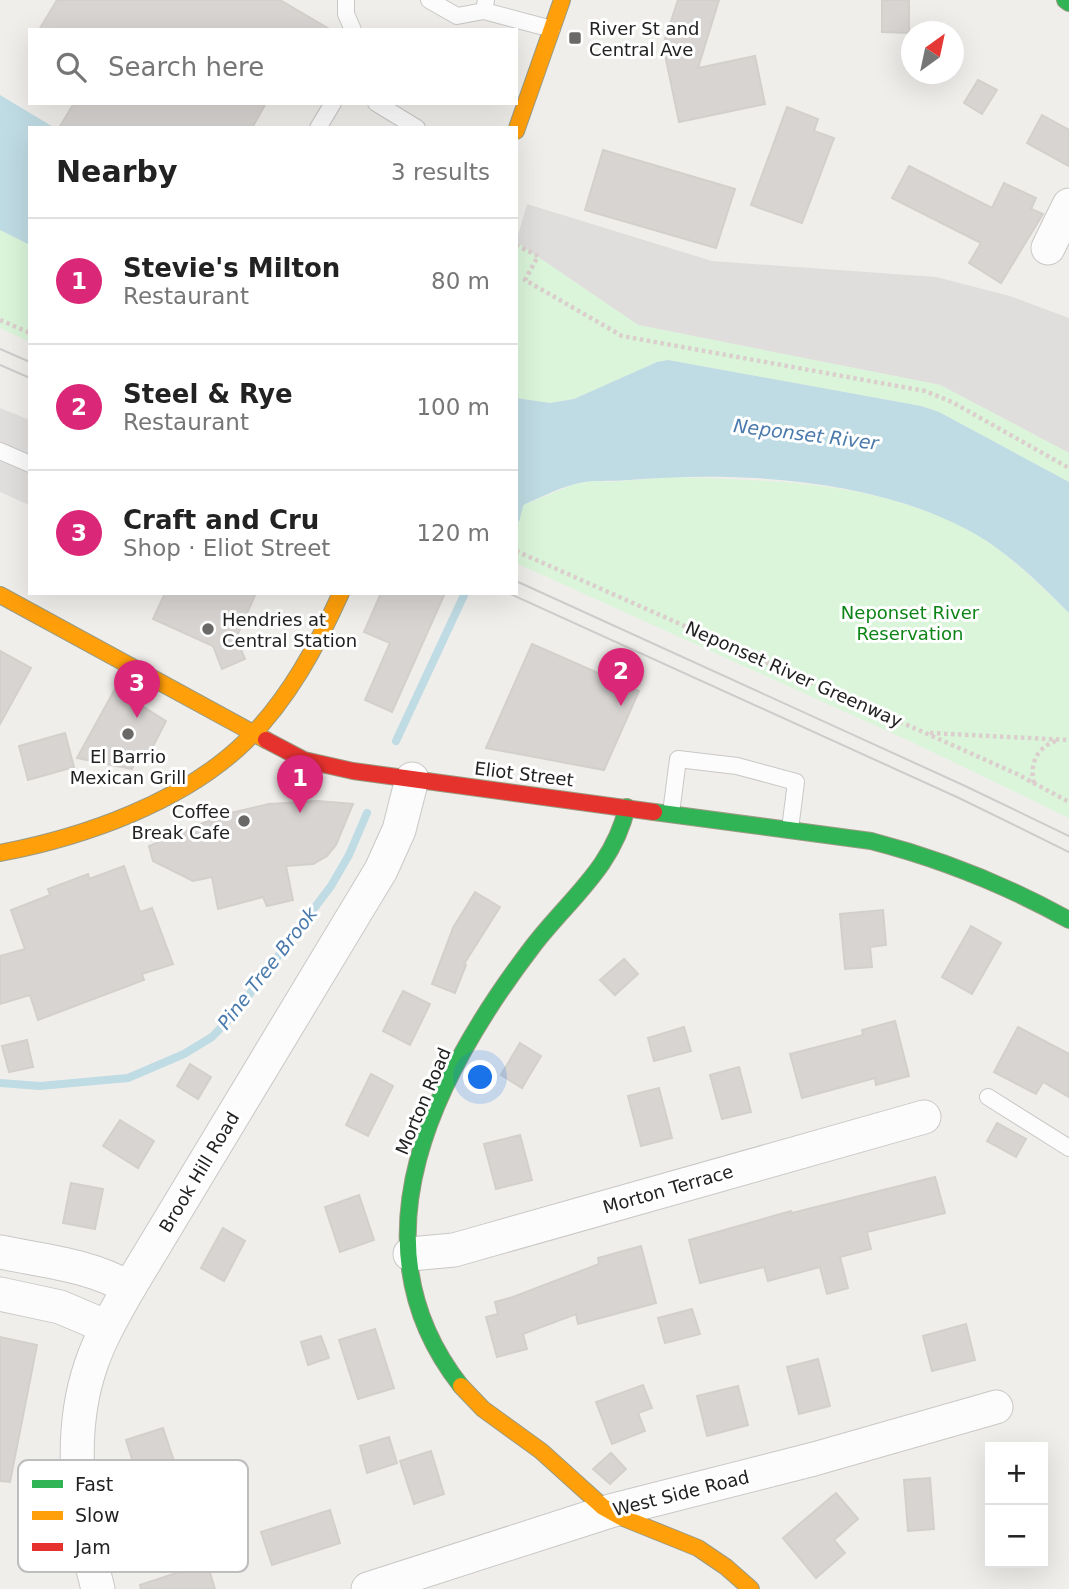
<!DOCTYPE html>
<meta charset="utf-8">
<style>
body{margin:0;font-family:"DejaVu Sans",sans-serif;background:#f6f6f6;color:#222}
.controls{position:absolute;right:21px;bottom:21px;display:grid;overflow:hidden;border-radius:0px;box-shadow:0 7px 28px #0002}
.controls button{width:63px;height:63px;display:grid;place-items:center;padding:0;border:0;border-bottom:2px solid #e0e0e0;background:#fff;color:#222;font:35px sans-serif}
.compass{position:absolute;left:901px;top:21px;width:63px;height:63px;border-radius:50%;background:#fff;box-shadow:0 7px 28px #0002;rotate:33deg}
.you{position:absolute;left:481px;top:1078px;width:24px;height:24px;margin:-18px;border:5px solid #fff;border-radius:50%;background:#1a73e8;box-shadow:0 0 0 10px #1a73e833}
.badge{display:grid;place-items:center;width:46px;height:46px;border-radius:50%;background:#db2777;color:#fff;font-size:23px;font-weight:700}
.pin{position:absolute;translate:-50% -58px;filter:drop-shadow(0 2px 4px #0008)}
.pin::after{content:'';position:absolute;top:37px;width:24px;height:21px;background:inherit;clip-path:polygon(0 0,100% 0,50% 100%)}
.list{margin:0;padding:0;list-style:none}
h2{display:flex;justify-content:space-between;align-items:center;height:91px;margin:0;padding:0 28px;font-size:30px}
h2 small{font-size:23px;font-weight:400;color:#767676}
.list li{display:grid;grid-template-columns:46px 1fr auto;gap:21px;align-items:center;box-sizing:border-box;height:126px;padding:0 28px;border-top:2px solid #e0e0e0}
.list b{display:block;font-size:26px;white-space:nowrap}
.list p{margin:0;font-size:23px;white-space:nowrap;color:#767676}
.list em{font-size:23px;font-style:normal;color:#767676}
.icon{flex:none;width:38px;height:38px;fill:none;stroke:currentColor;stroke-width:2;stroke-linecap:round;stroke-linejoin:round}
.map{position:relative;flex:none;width:1069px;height:1589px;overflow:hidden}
.search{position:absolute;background:#fff;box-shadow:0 7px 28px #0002;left:28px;top:28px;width:490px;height:77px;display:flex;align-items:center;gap:18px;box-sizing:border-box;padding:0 24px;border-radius:0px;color:#767676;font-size:26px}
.panel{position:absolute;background:#fff;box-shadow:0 7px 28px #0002;left:28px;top:126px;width:490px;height:469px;border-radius:0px}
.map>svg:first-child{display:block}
.residential{fill:#dfdedc}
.park{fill:#daf5da}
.parking{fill:#e0dfde}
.water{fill:#bfdbe3}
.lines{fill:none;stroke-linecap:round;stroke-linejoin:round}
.stream{stroke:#bfdbe3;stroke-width:8}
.building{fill:#d7d4d2;stroke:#d3d0cc;stroke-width:2}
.lane-casing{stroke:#c9c8c7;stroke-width:18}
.street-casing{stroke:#c9c8c7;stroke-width:35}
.fast-casing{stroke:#999a82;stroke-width:18}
.slow-casing{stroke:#999a82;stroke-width:18}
.jam-casing{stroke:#999a82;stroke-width:18}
.path{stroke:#dccecd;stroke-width:4.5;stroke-dasharray:3.5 3.5;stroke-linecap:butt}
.lane{stroke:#fdfcfc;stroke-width:16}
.street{stroke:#fdfcfc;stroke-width:33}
.fast{stroke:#30b455;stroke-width:16}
.slow{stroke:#ff9f0a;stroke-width:16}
.jam{stroke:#e5322d;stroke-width:16}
.tram{stroke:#ccc;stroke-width:2}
.poi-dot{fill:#6a6968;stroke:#fff;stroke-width:2.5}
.labels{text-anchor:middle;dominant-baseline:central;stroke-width:6;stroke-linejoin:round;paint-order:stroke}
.poi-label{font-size:18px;fill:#222;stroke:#fff;text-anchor:start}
.park-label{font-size:18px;fill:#0c8416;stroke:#fff}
.street-label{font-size:18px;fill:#222;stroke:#fff}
.water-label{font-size:19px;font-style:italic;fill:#4a7aab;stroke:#fff}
.key{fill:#fff;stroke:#bdbdbd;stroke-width:2}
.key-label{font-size:19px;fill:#222}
</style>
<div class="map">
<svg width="1069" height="1589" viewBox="0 0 1069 1589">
<rect width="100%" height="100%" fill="#f0eeeb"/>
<polygon class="residential" points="527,204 712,261 936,277 1010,296 1069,318 1069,453 940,385 638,325 516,242"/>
<g class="park">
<polygon points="0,230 30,245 30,342 0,328"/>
<polygon points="516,242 638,325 940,385 1069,453 1069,482 939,412 921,406 668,360 657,362 574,399 550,403 516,398"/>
<path d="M 670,477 C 771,480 874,481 966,529 C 1005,549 1037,583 1069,613 L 1069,818 L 916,744 L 516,563 L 516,508 L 575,484 L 593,481 L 612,482 Z"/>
</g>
<polygon class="parking" points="0,408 30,420 29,505 0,492"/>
<g class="water">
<polygon points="0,95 55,128 30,128 30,245 0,230"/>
<path d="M 668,360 L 921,406 L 939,412 L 1069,482 L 1069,613 C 1038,582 1005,549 966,529 C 870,478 735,471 628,480 C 611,482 593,479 575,484 C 555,489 536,500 516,508 L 516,398 L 550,403 L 574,399 L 657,362 Z"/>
</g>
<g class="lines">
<g class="stream">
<polyline points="516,518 521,498"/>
<polyline points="396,741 465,593"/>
<polyline points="0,1083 40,1086 128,1078 184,1054 212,1037 236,1012 331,886 349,855 367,813"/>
</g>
</g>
<g class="building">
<polygon points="57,0 280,0 331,30 39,30"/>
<polygon points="678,0 719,0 698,68 755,56 765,104 679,122 663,45"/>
<polygon points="882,0 909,0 909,33 882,32"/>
<polygon points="978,80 997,90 982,114 964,103"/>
<polygon points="74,103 266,103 252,128 59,128"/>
<polygon points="787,107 818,119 814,131 834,138 802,223 751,205"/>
<polygon points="1042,115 1069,130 1069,166 1027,143"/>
<polygon points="603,150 735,189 716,248 585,210"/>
<polygon points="909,166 992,208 1004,183 1036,198 1031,209 1043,214 1001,283 969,263 981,243 892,198"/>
<polygon points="165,593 256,593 236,638 245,659 222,669 213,646 153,619"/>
<polygon points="381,593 445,593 392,712 365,700 390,643 364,632"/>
<polygon points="532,644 639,691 604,770 486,748"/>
<polygon points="0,651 31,668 0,724"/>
<polygon points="115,689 166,721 147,758 139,754 132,769 77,758"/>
<polygon points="65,733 74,767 28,780 19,746"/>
<polygon points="318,801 353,804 336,845 327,856 313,864 286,866 293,900 267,906 263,897 218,909 212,877 193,881 153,861 149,846 222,815 269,804"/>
<polygon points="124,866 140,912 152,908 173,964 142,974 144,980 38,1020 30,995 0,1004 0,956 25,949 11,910 50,895 48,889 88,874 89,879"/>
<polygon points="475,892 500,907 464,964 466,965 455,993 432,984 453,928"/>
<polygon points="883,910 886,945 870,947 872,967 845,969 840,914"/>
<polygon points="971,926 1001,943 972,994 942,977"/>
<polygon points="624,959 638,974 615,995 600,980"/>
<polygon points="403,991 430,1004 410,1045 383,1031"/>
<polygon points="895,1021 909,1076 876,1085 875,1078 802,1098 790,1054 863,1035 862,1030"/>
<polygon points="684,1027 691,1051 654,1061 648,1038"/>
<polygon points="1018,1027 1069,1054 1069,1097 1043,1082 1036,1094 994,1072"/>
<polygon points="27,1040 33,1067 9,1072 2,1046"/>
<polygon points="520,1043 541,1056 522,1088 501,1075"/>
<polygon points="190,1064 211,1077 198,1099 177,1086"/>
<polygon points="739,1067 751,1112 722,1119 710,1075"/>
<polygon points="371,1074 393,1086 368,1136 346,1125"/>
<polygon points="659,1088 672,1138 641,1146 628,1096"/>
<polygon points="120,1120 154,1141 138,1168 103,1146"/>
<polygon points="997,1123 1026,1139 1016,1157 987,1141"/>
<polygon points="520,1135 532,1180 496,1189 484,1144"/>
<polygon points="935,1177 945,1213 867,1232 871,1249 840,1257 848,1288 827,1294 820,1267 768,1281 764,1267 700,1283 689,1240 791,1211 792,1213"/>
<polygon points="71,1183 103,1189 95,1229 63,1223"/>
<polygon points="359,1195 374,1240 340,1252 325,1207"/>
<polygon points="223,1228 245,1241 224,1281 201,1268"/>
<polygon points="641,1246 656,1303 578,1324 576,1314 523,1334 527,1349 497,1357 486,1317 498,1314 495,1302 513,1297 599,1264 598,1258"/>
<polygon points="692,1309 700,1334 665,1343 658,1318"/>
<polygon points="966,1324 975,1360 932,1371 923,1336"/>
<polygon points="375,1329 394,1388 358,1399 339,1340"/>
<polygon points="321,1336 329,1358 308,1365 301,1342"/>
<polygon points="0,1337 37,1345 10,1482 0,1481"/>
<polygon points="818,1359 830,1406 799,1414 787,1367"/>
<polygon points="643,1385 652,1408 638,1413 645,1431 612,1444 596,1402"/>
<polygon points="738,1386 748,1425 707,1436 697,1396"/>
<polygon points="163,1428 176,1467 151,1475 136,1472 126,1440"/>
<polygon points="389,1437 397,1463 367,1473 360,1446"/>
<polygon points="431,1451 444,1494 414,1504 400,1461"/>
<polygon points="611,1453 626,1469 610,1484 593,1469"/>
<polygon points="930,1478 934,1529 908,1531 904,1480"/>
<polygon points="836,1493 858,1519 834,1540 845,1553 816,1578 783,1538"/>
<polygon points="330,1510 340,1543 272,1565 261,1532"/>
<polygon points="207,1563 215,1589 141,1589 140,1585"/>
</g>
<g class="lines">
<defs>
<g id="lane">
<polyline points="346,0 346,14 353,30"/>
<polyline points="429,0 457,16 484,11 486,0"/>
<polyline points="484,11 552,29"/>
<polyline points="376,103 417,128"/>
<polyline points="318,128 333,103"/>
<polyline points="0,451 30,464"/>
<polyline points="671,813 678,759 737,766 796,782 790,829"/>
<polyline points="988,1097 1069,1148"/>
</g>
<g id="street">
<polyline points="1048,248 1069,205"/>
<path d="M 0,1252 C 43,1261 91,1265 129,1288"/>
<polyline points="410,1254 454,1250 924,1117"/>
<polyline points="0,1294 60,1307 107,1327"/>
<path d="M 98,1589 C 79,1517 66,1438 91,1365 C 100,1338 115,1313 129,1288 L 381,870 L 399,830 L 412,779"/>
<polyline points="368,1589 610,1511 814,1459 996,1407"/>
</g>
<g id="fast">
<polyline points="1065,0 1069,3"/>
<path d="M 654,812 L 871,841 C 941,859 1006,885 1069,920"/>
<path d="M 461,1386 C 347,1241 437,1072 533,946 C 569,899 613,868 627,807"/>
</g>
<g id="slow">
<polyline points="516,131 562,0"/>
<polyline points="0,595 266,740"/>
<path d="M 0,853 C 84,837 184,802 246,741 C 288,700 317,646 341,593"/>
<polyline points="461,1386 483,1409 541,1451 603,1507 621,1517 698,1548 726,1567 751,1589"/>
</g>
<polyline id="jam" points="266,740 304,760 353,771 654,812"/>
</defs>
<use href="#lane" class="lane-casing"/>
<use href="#street" class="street-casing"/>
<use href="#fast" class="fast-casing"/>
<use href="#slow" class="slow-casing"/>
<use href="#jam" class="jam-casing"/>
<g class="path">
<polyline points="516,245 538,256 525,280 622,336 925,391 952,402 1069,468"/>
<polyline points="0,320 30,333"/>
<polyline points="516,551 941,740 1017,774 1069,802"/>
<polyline points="930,733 1069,740"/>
<path d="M 1034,783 C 1029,765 1037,747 1056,741"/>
</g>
<use href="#lane" class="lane"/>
<use href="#street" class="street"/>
<use href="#fast" class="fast"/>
<use href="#slow" class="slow"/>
<use href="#jam" class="jam"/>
<g class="tram">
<polyline points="0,349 30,362"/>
<polyline points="0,365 30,378"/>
<polyline points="516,581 963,785 1069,836"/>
<polyline points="508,593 959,798 1069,852"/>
</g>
</g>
<g class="poi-dot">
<rect x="568" y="31" width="14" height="14" rx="3.5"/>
<circle cx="208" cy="629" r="7"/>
<circle cx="128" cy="734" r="7"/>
<circle cx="244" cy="821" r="7"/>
</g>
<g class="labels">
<g class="poi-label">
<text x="589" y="28">River St and<tspan x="589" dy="21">Central Ave</tspan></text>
<text x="222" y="619">Hendries at<tspan x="222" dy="21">Central Station</tspan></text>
<text x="128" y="756" text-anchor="middle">El Barrio<tspan x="128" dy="21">Mexican Grill</tspan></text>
<text x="230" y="811" text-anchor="end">Coffee<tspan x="230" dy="21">Break Cafe</tspan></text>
</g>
<g class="park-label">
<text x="910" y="612">Neponset River<tspan x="910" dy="21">Reservation</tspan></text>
</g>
<g class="street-label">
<text transform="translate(794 674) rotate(24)">Neponset River Greenway</text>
<text transform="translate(524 774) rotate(7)">Eliot Street</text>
<text transform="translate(423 1101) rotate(-67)">Morton Road</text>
<text transform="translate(199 1172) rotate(-59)">Brook Hill Road</text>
<text transform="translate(668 1189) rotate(-16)">Morton Terrace</text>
<text transform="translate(681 1493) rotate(-14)">West Side Road</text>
</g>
<g class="water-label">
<text transform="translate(806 434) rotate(7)">Neponset River</text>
<text transform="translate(267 968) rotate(-52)">Pine Tree Brook</text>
</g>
</g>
<rect x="18" y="1460" width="230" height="112" rx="10" class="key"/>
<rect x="32" y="1480" width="31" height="8" fill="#30b455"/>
<rect x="32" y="1511" width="31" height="9" fill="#ff9f0a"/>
<rect x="32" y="1543" width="31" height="8" fill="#e5322d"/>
<g class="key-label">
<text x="75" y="1491">Fast</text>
<text x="75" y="1522">Slow</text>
<text x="75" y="1554">Jam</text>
</g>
</svg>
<div class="controls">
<button>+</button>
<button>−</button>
</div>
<svg class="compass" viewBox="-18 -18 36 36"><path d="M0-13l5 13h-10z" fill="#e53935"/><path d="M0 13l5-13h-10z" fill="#767676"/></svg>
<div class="you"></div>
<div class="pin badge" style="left:300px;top:813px">1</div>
<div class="pin badge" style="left:621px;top:706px">2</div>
<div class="pin badge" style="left:137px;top:718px">3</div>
<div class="search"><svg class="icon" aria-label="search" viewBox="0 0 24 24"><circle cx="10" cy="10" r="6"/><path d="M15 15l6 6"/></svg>Search here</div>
<section class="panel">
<h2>Nearby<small>3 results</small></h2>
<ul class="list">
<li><span class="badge">1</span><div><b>Stevie's Milton</b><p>Restaurant</p></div><em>80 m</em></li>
<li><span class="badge">2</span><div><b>Steel &amp; Rye</b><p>Restaurant</p></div><em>100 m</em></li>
<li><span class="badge">3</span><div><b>Craft and Cru</b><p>Shop · Eliot Street</p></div><em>120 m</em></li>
</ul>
</section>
</div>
